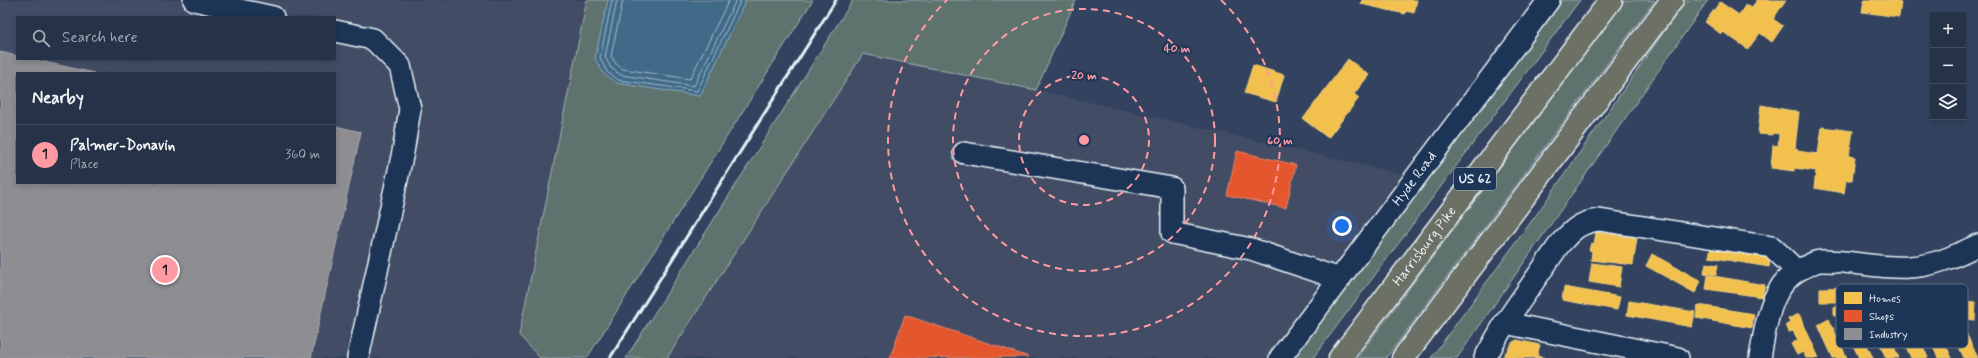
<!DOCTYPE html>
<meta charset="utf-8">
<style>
body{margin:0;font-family:Mynerve,sans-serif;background:#323e52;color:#f1f3f6}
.controls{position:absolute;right:12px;top:12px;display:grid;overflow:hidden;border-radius:0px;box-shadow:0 2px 6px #0003}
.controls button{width:36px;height:36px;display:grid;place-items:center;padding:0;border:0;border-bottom:1px solid #424d60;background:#263247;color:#f1f3f6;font:20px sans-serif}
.you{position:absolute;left:1342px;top:226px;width:14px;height:14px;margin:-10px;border:3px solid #fff;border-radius:50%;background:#1a73e8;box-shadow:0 0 0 6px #1a73e833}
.badge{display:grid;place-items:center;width:26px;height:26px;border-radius:50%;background:#ff9aa2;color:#111;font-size:13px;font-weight:700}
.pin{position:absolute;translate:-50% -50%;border:2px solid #fff;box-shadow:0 1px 4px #0006}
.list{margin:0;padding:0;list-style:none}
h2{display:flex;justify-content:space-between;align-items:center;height:52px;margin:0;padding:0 16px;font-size:17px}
h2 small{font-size:13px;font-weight:400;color:#a4aab4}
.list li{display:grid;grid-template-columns:26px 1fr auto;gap:12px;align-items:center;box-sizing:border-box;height:60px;padding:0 16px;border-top:1px solid #424d60}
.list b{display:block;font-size:15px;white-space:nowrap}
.list p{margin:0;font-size:13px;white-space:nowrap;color:#a4aab4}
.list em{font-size:13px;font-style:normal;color:#a4aab4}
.icon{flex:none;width:22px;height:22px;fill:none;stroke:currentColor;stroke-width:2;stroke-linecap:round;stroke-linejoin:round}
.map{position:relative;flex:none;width:1978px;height:358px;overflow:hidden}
.search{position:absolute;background:#263247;box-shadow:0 2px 6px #0003;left:16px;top:16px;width:320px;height:44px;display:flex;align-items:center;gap:10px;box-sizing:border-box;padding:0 14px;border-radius:0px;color:#a4aab4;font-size:15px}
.panel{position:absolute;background:#263247;box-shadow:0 2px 6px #0003;left:16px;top:72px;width:320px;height:112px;border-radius:0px}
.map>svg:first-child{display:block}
.built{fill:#434d65;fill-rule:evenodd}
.green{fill:#5e736e;stroke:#a3b2b3}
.water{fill:#406b88;stroke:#83a1b5}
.homes{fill:#f2c14e;stroke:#efcf81}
.shops{fill:#e4572e;stroke:#e5856b}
.industry{fill:#8d8d92;stroke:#a8abb1}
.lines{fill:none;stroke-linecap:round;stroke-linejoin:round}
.shore{stroke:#a5bbcb;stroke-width:1}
.minor-casing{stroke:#e8f1f8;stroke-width:24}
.major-casing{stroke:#e8f1f8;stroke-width:25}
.minor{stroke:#1d3557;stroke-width:21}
.major{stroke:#6c7065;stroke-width:22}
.rail{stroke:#e8f1f8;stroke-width:3}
.ring{fill:none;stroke:#ff9aa2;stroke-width:2;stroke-dasharray:7 5}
.labels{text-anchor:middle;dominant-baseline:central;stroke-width:4;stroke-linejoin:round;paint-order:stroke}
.shield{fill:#1d3557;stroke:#abb9c8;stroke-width:1}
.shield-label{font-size:13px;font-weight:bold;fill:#e8f1f8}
.street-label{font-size:14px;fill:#e8f1f8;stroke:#1d3557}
.key{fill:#1d3557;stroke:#5a6d87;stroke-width:1}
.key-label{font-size:11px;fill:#e8f1f8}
.centre{fill:#ff9aa2;stroke:#1d3557;stroke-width:2}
.ring-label{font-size:12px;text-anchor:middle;font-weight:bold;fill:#ff9aa2;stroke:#1d3557;stroke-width:4;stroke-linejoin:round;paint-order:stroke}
</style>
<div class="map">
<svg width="1978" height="358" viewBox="0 0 1978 358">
<rect width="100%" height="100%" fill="#33435f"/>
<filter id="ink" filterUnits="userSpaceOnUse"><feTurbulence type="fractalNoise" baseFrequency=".025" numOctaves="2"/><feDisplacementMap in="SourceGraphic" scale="8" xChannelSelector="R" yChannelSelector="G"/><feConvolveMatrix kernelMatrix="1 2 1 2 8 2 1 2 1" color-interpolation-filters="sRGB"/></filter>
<g filter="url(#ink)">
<g class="built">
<path d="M 0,0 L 587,0 L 519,335 L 540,358 L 0,358 ZM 17,17 L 335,17 L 335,59 L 17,59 ZM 17,73 L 335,73 L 335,183 L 17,183 Z"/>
<polygon points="863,54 1036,90 1426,180 1292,358 667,358"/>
</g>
<g class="green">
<polygon points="587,0 608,0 595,59 617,83 700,96 746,0 813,0 587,358 540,358 519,335"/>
<polygon points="853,0 1076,0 1036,90 863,54 667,358 626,358"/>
<polygon points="1561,0 1580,0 1313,358 1292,358"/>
<polygon points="1625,0 1655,0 1386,358 1357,358"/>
<polygon points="1686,0 1708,0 1457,358 1431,358 1539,211"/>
</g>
<polygon class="water" points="608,0 746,0 700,96 617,83 604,74 595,59"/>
<g class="homes">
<polygon points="1362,0 1417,0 1414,13 1406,11 1405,14 1361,4"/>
<polygon points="1757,0 1786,0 1773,19 1783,26 1772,42 1760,33 1748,49 1723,32 1721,34 1705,22 1720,2 1739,15 1746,4 1752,7"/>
<polygon points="1864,0 1895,0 1901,2 1899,17 1862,12"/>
<polygon points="1348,59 1369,75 1354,94 1359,98 1328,138 1303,119"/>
<polygon points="1253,65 1284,75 1276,102 1244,93"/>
<polygon points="1761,105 1799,112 1795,148 1798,149 1797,151 1818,154 1822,127 1853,131 1849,156 1855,157 1852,180 1846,180 1844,193 1814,188 1816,171 1794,168 1794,171 1771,168 1773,145 1778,146 1779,134 1773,133 1772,135 1758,134"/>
<polygon points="1596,232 1637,238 1633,265 1591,260 1592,251 1589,250 1591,243 1594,244"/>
<polygon points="1711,246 1771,255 1769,267 1709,257"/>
<polygon points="1652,254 1701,281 1695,293 1646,266"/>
<polygon points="1592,263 1622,267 1619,287 1589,282"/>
<polygon points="1706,263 1718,265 1716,275 1704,273"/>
<polygon points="1708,275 1765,285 1762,297 1706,289"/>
<polygon points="1564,287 1620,297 1617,310 1562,300"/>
<polygon points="1872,287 1872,302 1820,302 1820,288"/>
<polygon points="1921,287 1939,288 1938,300 1976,302 1975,320 1908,314 1909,297 1921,298"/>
<polygon points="1629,301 1695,312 1692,327 1627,315"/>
<polygon points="1698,305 1754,314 1752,328 1696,318"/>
<polygon points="1843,306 1843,315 1834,316 1834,307"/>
<polygon points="1799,314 1819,358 1806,358 1803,352 1797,355 1791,344 1798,340 1793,331 1789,332 1786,325 1790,323 1788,319"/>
<polygon points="1880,315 1899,358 1886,358 1869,320"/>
<polygon points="1854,318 1873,358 1859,358 1843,323"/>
<polygon points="1829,319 1847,358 1833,358 1818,325"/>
<polygon points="1912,320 1928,358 1911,358 1897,327"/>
<polygon points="1937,327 1952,358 1938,358 1926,332"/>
<polygon points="1964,329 1978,358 1964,358 1953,334"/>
<polygon points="1517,340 1540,345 1537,356 1546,358 1502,358 1513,342"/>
</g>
<g class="shops">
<polygon points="1237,151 1296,165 1286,208 1227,195"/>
<polygon points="905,315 1029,357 890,358"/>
</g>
<polygon class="industry" points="0,52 17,56 17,59 31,59 94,73 17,73 17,183 335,183 335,126 361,132 311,358 0,358"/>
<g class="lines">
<g class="shore">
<polyline points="612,0 600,58 607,72 618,80 697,91 741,0"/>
<polyline points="617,0 605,57 611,68 621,75 694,86 736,0"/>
<polyline points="623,0 611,56 616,64 623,69 690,79 729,0"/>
</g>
<defs>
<g id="minor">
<polyline points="194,0 273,17"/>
<polyline points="335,31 373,39 400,66 410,109 403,152 358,358"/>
<polyline points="964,153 1172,188 1172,233 1251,249 1340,279"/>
<polyline points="1505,323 1678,358"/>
<path id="s1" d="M 1280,358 L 1549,0"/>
<path d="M 1485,358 L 1505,323 L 1559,245 C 1572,230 1580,222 1599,220 L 1772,247 L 1796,270"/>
<path d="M 1760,358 C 1766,324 1770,280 1807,266 C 1811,264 1816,261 1821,261 C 1850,260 1879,269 1909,267 C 1934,266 1955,256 1978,245"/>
</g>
<g id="major">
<path id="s2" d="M 1340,358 L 1611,0"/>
<polyline points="1403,358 1672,0"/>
</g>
</defs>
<use href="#minor" class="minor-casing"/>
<use href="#major" class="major-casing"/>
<use href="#minor" class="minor"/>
<use href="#major" class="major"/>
<polyline class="rail" points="610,358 836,0"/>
</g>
</g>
<g class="ring">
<circle cx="1084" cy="140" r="65"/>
<circle cx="1084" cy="140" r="131"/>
<path d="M1221 0A196 196 0 1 1 947 0"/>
</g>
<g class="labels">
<rect class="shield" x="1454" y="168" width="42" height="22" rx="3"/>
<g class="shield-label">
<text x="1475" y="179">US 62</text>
</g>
<g class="street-label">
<text stroke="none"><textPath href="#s1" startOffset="224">Hyde Road</textPath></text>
<text stroke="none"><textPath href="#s2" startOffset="140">Harrisburg Pike</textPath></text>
</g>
</g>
<rect x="1836" y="284" width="132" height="64" rx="6" class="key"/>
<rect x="1844" y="292" width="18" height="12" fill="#f2c14e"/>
<rect x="1844" y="310" width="18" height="12" fill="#e4572e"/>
<rect x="1844" y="328" width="18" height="12" fill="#8d8d92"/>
<g class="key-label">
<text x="1869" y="302">Homes</text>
<text x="1869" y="320">Shops</text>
<text x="1869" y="338">Industry</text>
</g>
<circle cx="1084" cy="140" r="6" class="centre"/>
<g class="ring-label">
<text x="1177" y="52">40 m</text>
<text x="1084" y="79">20 m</text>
<text x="1280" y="144">60 m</text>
</g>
</svg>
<div class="controls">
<button>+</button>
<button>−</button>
<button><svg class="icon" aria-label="layers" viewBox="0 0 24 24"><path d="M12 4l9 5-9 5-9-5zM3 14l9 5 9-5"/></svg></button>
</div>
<div class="you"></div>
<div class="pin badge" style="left:165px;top:270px">1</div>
<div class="search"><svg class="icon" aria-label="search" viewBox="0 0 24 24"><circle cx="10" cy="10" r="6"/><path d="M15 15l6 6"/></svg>Search here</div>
<section class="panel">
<h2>Nearby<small></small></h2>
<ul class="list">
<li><span class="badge">1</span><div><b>Palmer-Donavin</b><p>Place</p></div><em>360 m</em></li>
</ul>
</section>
</div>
